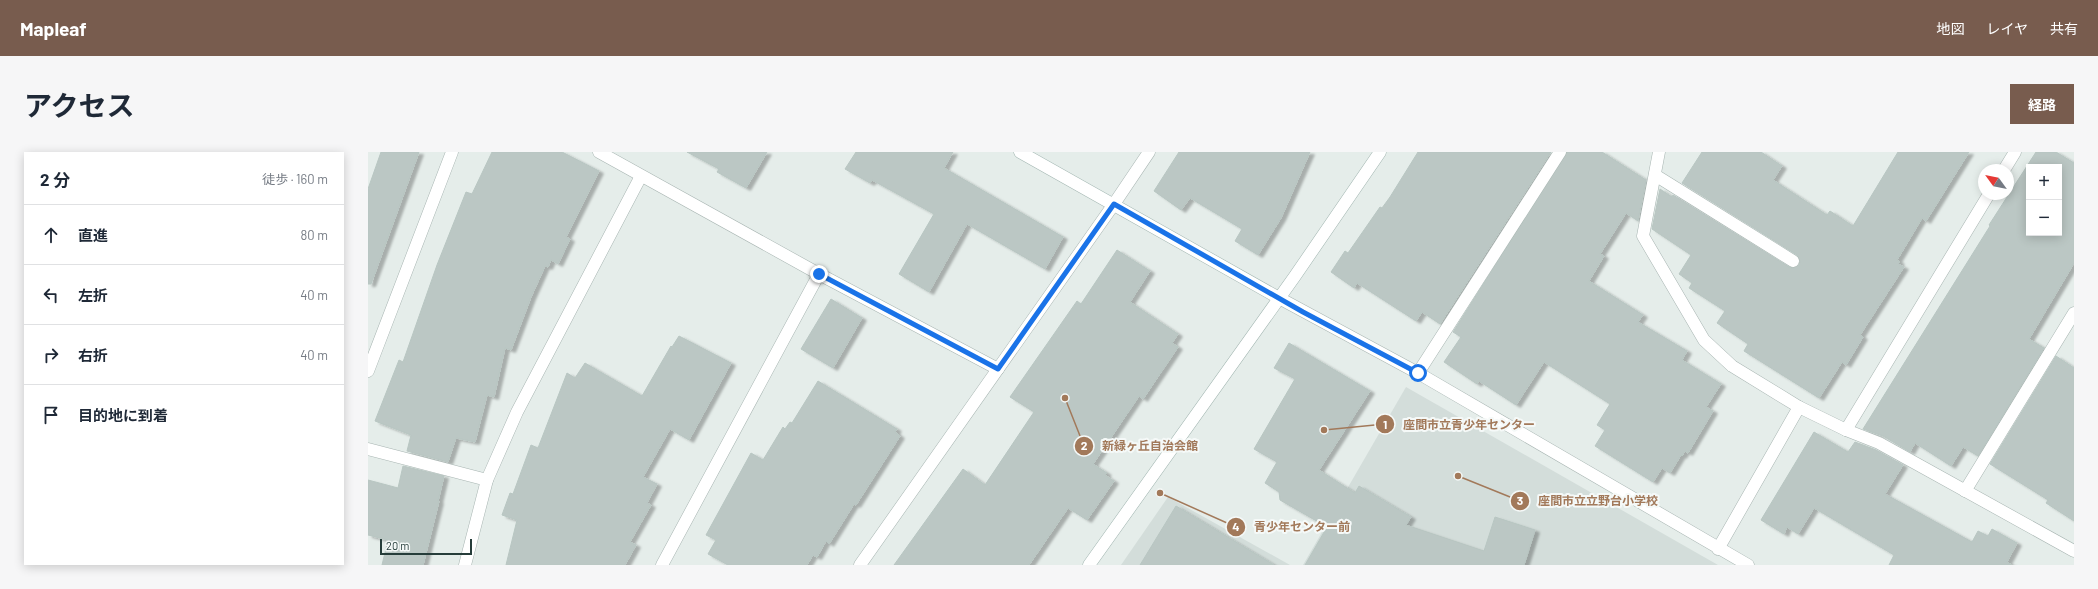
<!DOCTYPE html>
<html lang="ja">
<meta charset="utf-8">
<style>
body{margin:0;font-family:Barlow,"Noto Sans JP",sans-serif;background:#f6f6f7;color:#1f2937}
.controls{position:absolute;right:12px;top:12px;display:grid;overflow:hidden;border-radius:0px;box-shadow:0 2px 10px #0003}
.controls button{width:36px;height:36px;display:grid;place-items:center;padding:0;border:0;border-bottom:1px solid #e0e1e3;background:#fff;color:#1f2937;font:20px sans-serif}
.compass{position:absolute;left:1610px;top:12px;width:36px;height:36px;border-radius:50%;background:#fff;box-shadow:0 2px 10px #0003;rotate:303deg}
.scale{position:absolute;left:12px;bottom:10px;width:92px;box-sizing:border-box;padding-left:4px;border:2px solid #263d3a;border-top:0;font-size:11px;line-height:14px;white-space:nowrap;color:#263d3a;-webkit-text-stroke:3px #f5f9f8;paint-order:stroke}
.stop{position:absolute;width:12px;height:12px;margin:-9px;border:3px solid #1a73e8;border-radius:50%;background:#fff}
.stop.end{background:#1a73e8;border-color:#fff;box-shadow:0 1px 4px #0008}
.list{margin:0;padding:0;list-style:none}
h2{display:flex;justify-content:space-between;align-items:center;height:52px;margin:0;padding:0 16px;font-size:17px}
h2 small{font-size:13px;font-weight:400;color:#747a83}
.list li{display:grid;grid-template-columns:26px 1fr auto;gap:12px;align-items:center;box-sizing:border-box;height:60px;padding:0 16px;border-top:1px solid #e0e1e3}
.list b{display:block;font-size:15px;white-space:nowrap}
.list em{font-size:13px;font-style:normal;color:#747a83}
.icon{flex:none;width:22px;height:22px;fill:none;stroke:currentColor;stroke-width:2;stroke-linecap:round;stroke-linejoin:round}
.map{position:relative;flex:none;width:1706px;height:413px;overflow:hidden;border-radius:0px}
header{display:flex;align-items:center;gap:24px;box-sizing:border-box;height:56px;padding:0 20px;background:#785c4e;color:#fff}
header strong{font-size:19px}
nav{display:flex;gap:22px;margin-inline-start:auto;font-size:14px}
.intro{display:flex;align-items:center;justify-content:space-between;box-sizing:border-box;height:96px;padding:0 24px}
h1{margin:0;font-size:28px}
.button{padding:10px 18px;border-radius:0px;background:#785c4e;color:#fff;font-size:14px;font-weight:700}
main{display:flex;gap:24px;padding:0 24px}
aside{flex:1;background:#fff;border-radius:0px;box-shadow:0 2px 10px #0003}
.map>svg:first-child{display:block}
.built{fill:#d3ddda}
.building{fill:#bbc7c4;stroke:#b8c6c2;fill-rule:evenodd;filter:url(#shadow)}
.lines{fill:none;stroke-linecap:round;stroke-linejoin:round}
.lane-casing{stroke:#a8b5b2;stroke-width:13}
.street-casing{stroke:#a8b5b2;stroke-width:13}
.secondary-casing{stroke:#a1b5b0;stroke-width:13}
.lane{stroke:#fff;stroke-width:12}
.street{stroke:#fff;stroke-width:12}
.secondary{stroke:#fff;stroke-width:12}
.route{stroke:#1a73e8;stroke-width:5}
.leader{fill:none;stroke:#a2795a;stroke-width:1.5}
.callout-dot{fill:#a2795a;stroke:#f5f9f8;stroke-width:1.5}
.mark-label{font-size:12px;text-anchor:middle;font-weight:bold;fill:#fff}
.callout-label{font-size:12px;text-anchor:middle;font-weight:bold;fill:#a2795a;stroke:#f5f9f8;stroke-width:4;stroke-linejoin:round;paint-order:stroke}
</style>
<header>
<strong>Mapleaf</strong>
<nav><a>地図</a><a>レイヤ</a><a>共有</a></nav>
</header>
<div class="intro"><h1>アクセス</h1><a class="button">経路</a></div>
<main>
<aside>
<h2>2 分<small>徒歩 · 160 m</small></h2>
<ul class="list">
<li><svg class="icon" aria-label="ahead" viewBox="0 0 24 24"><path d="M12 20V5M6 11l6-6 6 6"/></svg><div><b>直進</b></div><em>80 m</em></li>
<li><svg class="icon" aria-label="left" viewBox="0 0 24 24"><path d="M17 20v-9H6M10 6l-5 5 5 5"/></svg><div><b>左折</b></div><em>40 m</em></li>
<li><svg class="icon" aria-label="right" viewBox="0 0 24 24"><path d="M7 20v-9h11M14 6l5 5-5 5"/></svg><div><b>右折</b></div><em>40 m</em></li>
<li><svg class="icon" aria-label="arrive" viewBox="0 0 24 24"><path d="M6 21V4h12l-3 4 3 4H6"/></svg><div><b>目的地に到着</b></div></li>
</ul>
</aside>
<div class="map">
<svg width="1706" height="413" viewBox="0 0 1706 413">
<defs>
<filter id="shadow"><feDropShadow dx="4.5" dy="2.5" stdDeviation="1" flood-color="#0004"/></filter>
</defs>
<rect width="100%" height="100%" fill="#e5edea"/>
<g class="built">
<polygon points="1038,235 1350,413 935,413"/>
<polygon points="800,345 922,413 753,413"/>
</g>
<g class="building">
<polygon points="13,0 51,0 3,132 0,132 0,37"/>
<polygon points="124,0 194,0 231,19 198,85 202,87 190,112 183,108 180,115 177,114 163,145 143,198 137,196 126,245 119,243 107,290 88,286 80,310 39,299 43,283 7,269 31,208 35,210 69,113 98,40 104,42"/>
<polygon points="319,0 399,0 378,36 349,20 351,17"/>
<polygon points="488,0 585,0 576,16 695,85 677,117 599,72 561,140 531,122 566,62 504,28 502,31 477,17"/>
<polygon points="811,0 942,0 913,66 890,103 867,89 874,77 822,46 813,58 786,39"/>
<polygon points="1050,0 1183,0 1072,172 1054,160 1048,169 989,131 986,136 963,120 977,99 980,101 1012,55 1014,56 1022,45"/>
<polygon points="1199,0 1234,0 1278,28 1270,69 1258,61 1232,102 1236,104 1221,129 1275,163 1270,170 1319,199 1314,208 1353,232 1338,255 1345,259 1320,301 1317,299 1314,304 1313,303 1302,321 1294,316 1285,330 1227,294 1237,278 1229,273 1242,252 1176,210 1148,253 1111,229 1109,232 1076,210 1093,185 1085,180"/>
<polygon points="1334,0 1393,0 1414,14 1405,28 1459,63 1462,59 1485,74 1530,0 1601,0 1558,69 1554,66 1529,108 1532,110 1530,112 1536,115 1492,183 1495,185 1478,213 1474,210 1451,246 1376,199 1380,192 1349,171 1357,159 1321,136 1324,131 1311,122 1323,103 1284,77 1292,37 1304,45 1305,43 1421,115 1425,116 1431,113 1432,109 1429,103 1314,31"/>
<path d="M 1668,0 L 1688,0 L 1706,11 L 1706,111 L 1661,187 L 1676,196 L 1610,304 L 1595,295 L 1583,314 L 1547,291 L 1542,300 L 1515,284 L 1495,277 L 1622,74 L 1621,73 ZM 1661,15 L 1691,15 L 1691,81 L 1661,81 Z"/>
<polygon points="749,98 782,119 762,150 810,182 804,191 810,195 775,247 771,244 725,312 739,321 737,323 746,329 719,368 700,356 661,413 526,413 595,317 617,333 666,260 642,245 709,149 713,152"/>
<polygon points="463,147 494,166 465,216 433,197"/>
<polygon points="311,184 363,211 321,288 302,277 275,325 289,332 279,351 283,353 262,390 268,393 257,413 138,413 149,368 134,363 142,341 145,342 163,293 170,296 199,221 207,226 217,211 274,244 303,194 304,195"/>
<polygon points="921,191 1002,239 951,318 987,341 991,334 1043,365 1038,373 1116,399 1127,365 1167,378 1156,413 937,413 959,375 912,348 911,340 897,331 909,310 886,297 927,227 906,216"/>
<polygon points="1688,204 1706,216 1706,369 1678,351 1680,348 1622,312"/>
<polygon points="450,229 529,277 527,280 532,284 488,353 486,352 461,392 458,389 449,405 445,403 439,413 360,413 340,402 348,388 338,383 383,301 395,308 415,275 417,277 422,270 424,271"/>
<polygon points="1446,280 1480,300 1487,290 1508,298 1535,313 1517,342 1604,390 1610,379 1620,384 1624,377 1649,391 1639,410 1644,413 1521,413 1526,403 1446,356 1430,382 1419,375 1416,382 1393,368"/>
<polygon points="35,314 76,324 70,349 71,349 55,413 14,413 20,388 0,383 0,328 30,336"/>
<polygon points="808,354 906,413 772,413"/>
</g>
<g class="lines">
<defs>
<polyline id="lane" points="1287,23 1425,109"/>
<g id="street">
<polyline points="231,0 451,122 630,217"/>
<polyline points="1291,0 1275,84 1336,188 1364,214 1431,255 1478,278 1511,291 1706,399"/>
<polyline points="1636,18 1647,0"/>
<polyline points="911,146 1050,221 1380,413"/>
<polyline points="0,219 84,0"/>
<polyline points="1050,221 1192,0"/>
<polyline points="1478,278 1621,42"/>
<polyline points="0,297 119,328"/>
<polyline points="1597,339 1706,161"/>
<polyline points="1350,397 1431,255"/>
<polyline points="97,413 119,328 149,260 273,24"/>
<polyline points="294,413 451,122"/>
<polyline points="492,413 746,52 781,0"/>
</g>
<g id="secondary">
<polyline points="652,0 911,146"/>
<polyline points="721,413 927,124 1012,0"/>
</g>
</defs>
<use href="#lane" class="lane-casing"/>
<use href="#street" class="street-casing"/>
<use href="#secondary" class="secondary-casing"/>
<use href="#lane" class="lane"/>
<use href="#street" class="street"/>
<use href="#secondary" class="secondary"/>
</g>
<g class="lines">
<polyline class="route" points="451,122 630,217 746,52 935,160 1050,221"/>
</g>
<path class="leader" d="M956 278L1017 272M697 246L716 294M1090 324L1152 349M792 341L868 375"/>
<g class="callout-dot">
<circle cx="956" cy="278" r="4"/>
<circle cx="697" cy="246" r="4"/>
<circle cx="1090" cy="324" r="4"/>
<circle cx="792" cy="341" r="4"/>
<circle cx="1017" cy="272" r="10"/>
<circle cx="716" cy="294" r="10"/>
<circle cx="1152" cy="349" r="10"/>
<circle cx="868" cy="375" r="10"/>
</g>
<g class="mark-label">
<text x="1017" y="277">1</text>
<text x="716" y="298">2</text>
<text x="1152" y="353">3</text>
<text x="868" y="379">4</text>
</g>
<g class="callout-label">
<text x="1101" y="277">座間市立青少年センター</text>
<text x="782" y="298">新緑ヶ丘自治会館</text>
<text x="1230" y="353">座間市立立野台小学校</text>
<text x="934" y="379">青少年センター前</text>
</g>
</svg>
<div class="controls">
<button>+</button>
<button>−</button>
</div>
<svg class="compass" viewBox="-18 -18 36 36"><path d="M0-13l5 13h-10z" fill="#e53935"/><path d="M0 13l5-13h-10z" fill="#747a83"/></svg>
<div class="scale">20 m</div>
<div class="stop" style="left:1050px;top:221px"></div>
<div class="stop end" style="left:451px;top:122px"></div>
</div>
</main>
